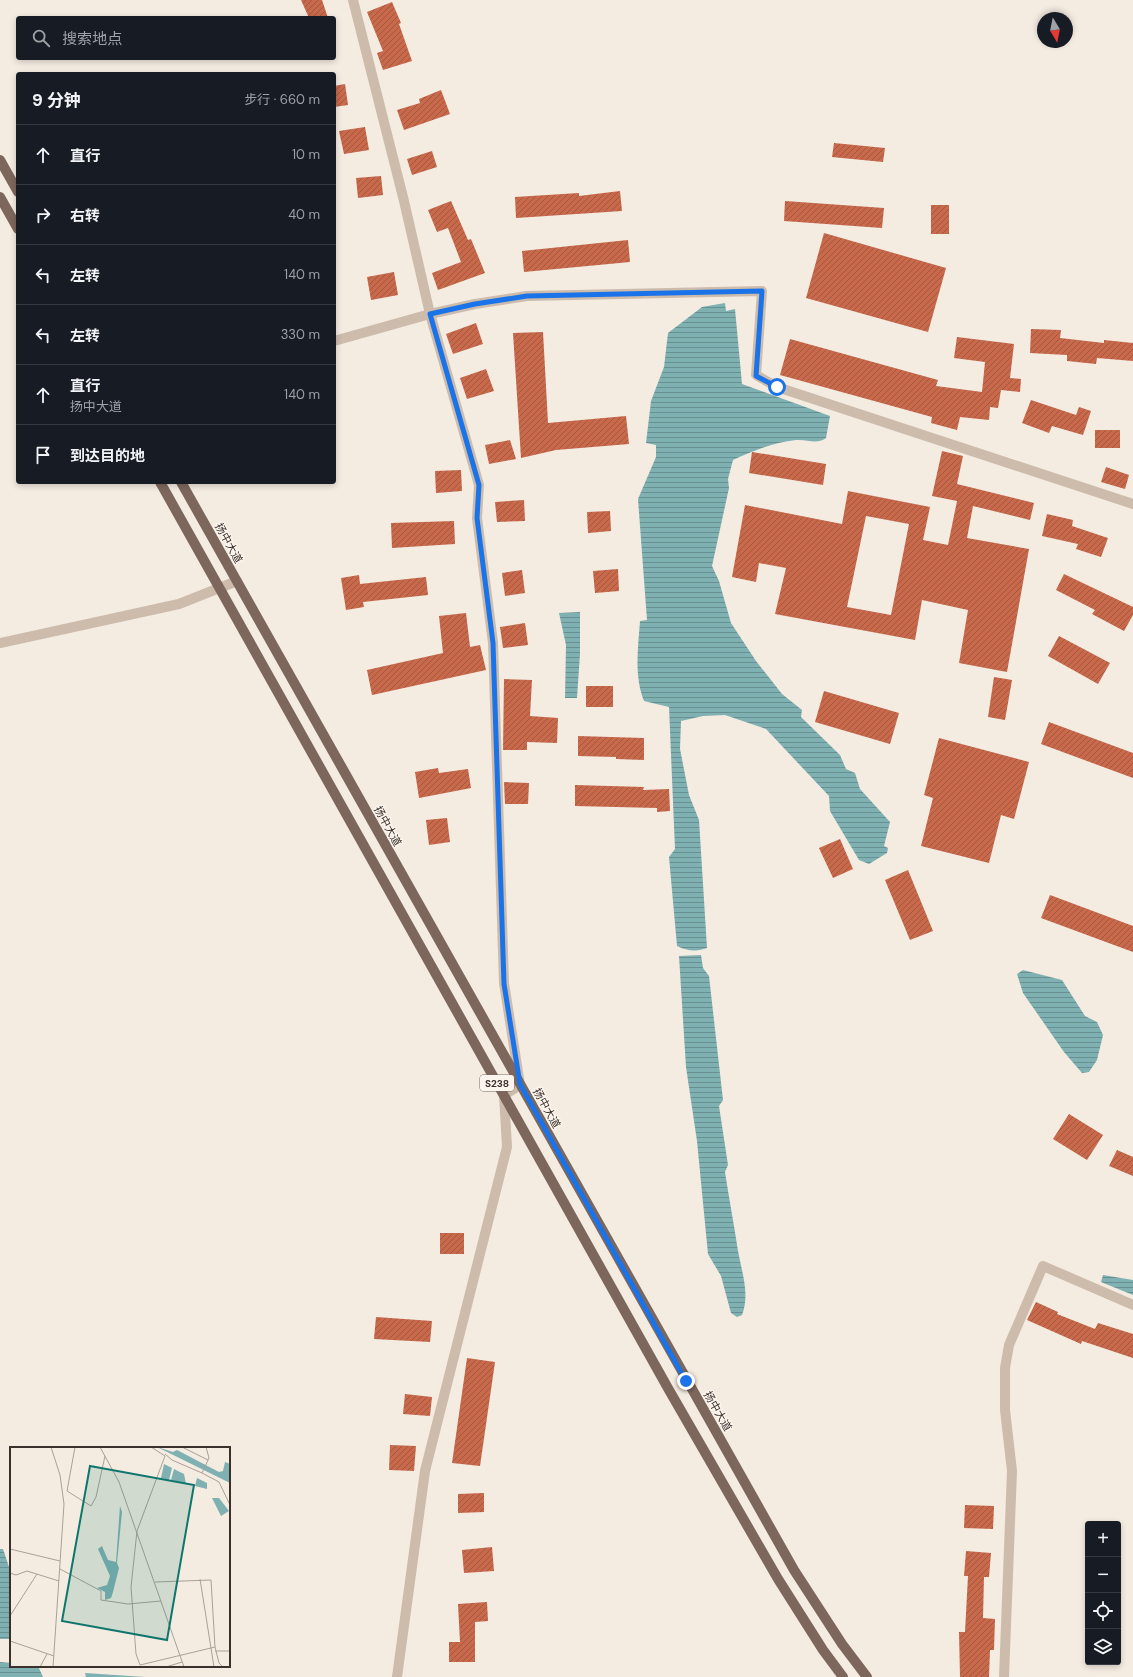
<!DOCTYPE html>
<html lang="zh">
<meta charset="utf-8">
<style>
body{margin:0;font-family:"DM Sans","Noto Sans SC",sans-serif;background:#20242c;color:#f1f3f6}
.controls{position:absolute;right:12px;bottom:12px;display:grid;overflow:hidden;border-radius:4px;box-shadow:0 2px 6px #0003}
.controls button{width:36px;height:36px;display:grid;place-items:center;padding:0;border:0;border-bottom:1px solid #363941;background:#171b24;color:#f1f3f6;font:20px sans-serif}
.compass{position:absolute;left:1037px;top:12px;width:36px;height:36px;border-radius:50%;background:#171b24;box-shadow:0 2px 6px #0003;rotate:170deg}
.stop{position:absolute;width:12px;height:12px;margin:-9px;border:3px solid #1a73e8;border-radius:50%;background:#fff}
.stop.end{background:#1a73e8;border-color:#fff;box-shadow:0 1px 4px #0008}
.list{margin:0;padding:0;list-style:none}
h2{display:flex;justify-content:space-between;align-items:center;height:52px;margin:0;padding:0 16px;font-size:17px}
h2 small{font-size:13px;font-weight:400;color:#9ea1a6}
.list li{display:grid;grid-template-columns:26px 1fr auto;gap:12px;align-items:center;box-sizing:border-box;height:60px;padding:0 16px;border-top:1px solid #363941}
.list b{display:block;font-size:15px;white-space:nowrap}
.list p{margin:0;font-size:13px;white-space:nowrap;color:#9ea1a6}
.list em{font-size:13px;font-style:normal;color:#9ea1a6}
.icon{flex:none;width:22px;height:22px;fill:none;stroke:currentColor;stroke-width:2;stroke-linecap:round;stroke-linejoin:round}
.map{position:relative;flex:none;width:1133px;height:1677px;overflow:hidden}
.search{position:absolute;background:#171b24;box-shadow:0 2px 6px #0003;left:16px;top:16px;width:320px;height:44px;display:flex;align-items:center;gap:10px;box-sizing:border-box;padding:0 14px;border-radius:4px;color:#9ea1a6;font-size:15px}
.panel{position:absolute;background:#171b24;box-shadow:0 2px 6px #0003;left:16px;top:72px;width:320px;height:412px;border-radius:4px}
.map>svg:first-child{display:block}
.water{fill:url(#water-rules)}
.building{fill:url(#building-hatch);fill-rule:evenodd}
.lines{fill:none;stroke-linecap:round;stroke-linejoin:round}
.street{stroke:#cdbbac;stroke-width:10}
.primary{stroke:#7d675c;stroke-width:10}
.route{stroke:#1a73e8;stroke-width:5}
.labels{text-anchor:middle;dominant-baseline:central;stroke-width:3;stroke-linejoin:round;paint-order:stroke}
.shield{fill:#fbf5ee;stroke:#756b66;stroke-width:1}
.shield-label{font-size:10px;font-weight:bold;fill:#3b302b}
.street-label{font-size:11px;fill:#3b302b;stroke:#fbf5ee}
.inset-road{fill:none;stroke:#aaa098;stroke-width:1}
.view{fill:#0f766e;fill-opacity:0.15;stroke:#0f766e;stroke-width:2}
.inset-edge{fill:none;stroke:#3b302b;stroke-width:2}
</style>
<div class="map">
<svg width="1133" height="1677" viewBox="0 0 1133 1677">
<defs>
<pattern id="water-rules" width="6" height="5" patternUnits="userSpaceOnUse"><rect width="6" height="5" fill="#7fb0b2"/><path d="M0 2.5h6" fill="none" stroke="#699091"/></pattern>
<pattern id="building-hatch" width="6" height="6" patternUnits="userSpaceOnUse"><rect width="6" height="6" fill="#c8694b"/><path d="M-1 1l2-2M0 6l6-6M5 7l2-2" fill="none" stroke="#a4573f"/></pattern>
</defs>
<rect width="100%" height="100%" fill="#f4ebe1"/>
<g class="water">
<path d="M 725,303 L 726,311 L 735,309 L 742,384 L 830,416 L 826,438 C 816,445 808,439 796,440 C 774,442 753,451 733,460 L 728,479 L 729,488 L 712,566 L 719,581 L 731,623 L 756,661 L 782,694 L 802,710 L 801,717 L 840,755 L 846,769 L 855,773 L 860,789 L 890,822 L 884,846 L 888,848 L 887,853 L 869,864 L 859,860 L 830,811 L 829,796 L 766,729 L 725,715 L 703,716 L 681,721 L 680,749 L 689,795 L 699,820 L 707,948 C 697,952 687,951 677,946 L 669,857 L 675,849 L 669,707 L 644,701 C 634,676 638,648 640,621 L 647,620 L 638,499 L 656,457 L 656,445 L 646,443 L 651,401 L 664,367 L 668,333 L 702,307 Z"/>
<polygon points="580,612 580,654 577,698 565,698 566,645 559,613"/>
<path d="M 701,955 L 703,968 L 709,976 L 723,1100 L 719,1106 L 728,1165 L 725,1172 C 729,1198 734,1225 738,1251 C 742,1273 750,1294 742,1315 L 737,1317 L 731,1313 L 721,1276 L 708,1254 L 697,1141 L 686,1067 L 679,956 Z"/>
<polygon points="1023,970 1062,980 1085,1016 1097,1022 1103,1035 1097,1060 1089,1072 1082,1073 1064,1052 1023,993 1017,974"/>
<polygon points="1103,1275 1133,1280 1133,1295 1101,1282"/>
<polygon points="0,1549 3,1549 11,1573 11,1639 0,1639"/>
<polygon points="0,1662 11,1663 11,1666 38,1666 43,1677 0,1677"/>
<polygon points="85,1673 145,1677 86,1677"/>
</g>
<g class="building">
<polygon points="301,0 322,0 328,18 309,18"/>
<polygon points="392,2 401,23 399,24 412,61 383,70 377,53 383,51 367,12"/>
<polygon points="345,84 348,105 334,107 334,86"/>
<polygon points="441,90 450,114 404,130 397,110 420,103 419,99"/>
<polygon points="365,127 369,150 344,154 339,131"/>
<polygon points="834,143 885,148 883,162 832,157"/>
<polygon points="432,151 437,167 412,175 407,159"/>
<polygon points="381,176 383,195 358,198 356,178"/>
<polygon points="620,191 622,211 516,218 515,197 579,193 579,196"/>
<polygon points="451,201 468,240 471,239 485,273 438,290 432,273 461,262 448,228 437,232 428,210"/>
<polygon points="785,201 884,208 882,228 784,221"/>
<rect x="931" y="205" width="18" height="29"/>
<polygon points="824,233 946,268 928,332 806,298"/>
<polygon points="628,240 630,262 524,272 522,251"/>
<polygon points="394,272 398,295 371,300 367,277"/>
<polygon points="476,323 483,344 453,354 446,334"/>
<polygon points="1031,329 1061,330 1060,338 1104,343 1104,340 1133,343 1133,361 1097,358 1096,364 1067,361 1067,355 1030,353"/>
<polygon points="543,332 548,423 626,416 629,444 556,450 521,458 513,333"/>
<polygon points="957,337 1014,344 1010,378 1021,379 1020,392 1001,390 998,408 990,407 989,420 960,417 957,430 931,423 932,417 780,375 790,339 938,380 936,386 982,392 985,362 954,358"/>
<polygon points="486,369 494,391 467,399 460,378"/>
<polygon points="1031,400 1076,415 1079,407 1091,411 1083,435 1052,426 1049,433 1022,423"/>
<rect x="1095" y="430" width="25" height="18"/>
<polygon points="510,440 516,459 489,464 485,445"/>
<path d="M 942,451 L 963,456 L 957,484 L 1034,503 L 1030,520 L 973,506 L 967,538 L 1029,549 L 1007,672 L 959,663 L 968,610 L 922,600 L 915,640 L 775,614 L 786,568 L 759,563 L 756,582 L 732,577 L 745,505 L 842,524 L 848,491 L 930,507 L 923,540 L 948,545 L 957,501 L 932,496 ZM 866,516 L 909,524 L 891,615 L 847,607 Z"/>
<polygon points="752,452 826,464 823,485 749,473"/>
<polygon points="1106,467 1129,475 1125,489 1101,482"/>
<polygon points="461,470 462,491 436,493 435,471"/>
<polygon points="524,500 525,521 497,522 495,502"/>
<polygon points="610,511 611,531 588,533 587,512"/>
<polygon points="1047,514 1073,520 1072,526 1108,538 1101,557 1076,549 1078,544 1042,536"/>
<polygon points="454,521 455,544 392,548 391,523"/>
<polygon points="618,569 619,591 595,593 593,571"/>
<polygon points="522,570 525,593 505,596 502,573"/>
<polygon points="1064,574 1133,607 1133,615 1124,631 1092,614 1095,610 1056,590"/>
<polygon points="359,575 360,584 426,577 428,595 363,602 364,607 346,610 341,578"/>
<polygon points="466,613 470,647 480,645 486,670 372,695 367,670 443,653 439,616"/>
<polygon points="525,623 528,645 503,648 500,627"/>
<polygon points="1059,636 1110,663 1098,684 1048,656"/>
<polygon points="994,677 1012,680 1005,720 988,717"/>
<polygon points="504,679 532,680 530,716 558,718 557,743 527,742 527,750 503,750"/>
<rect x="586" y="686" width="27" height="21"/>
<polygon points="824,691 899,713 890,744 815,722"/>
<polygon points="1049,722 1133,753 1133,778 1041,744"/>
<polygon points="578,736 644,738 644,760 616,759 616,757 578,756"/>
<polygon points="939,738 1029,762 1014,819 1001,815 989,863 921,846 933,798 924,795"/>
<polygon points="438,768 439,773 468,769 471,788 419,798 415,772"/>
<polygon points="504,782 529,783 528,804 505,804"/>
<polygon points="575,785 644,787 643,790 669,789 670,811 657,812 657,808 575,806"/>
<polygon points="447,818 450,842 429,845 426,820"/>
<polygon points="840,839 853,869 833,878 819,848"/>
<polygon points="908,870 933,931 910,940 885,880"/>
<polygon points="1050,895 1133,926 1133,952 1041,918"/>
<polygon points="1069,1114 1103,1135 1087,1160 1053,1139"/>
<polygon points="1117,1150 1133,1157 1133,1176 1109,1166"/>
<rect x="440" y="1233" width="24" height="21"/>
<polygon points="1036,1302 1058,1312 1057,1314 1095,1329 1098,1323 1133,1334 1133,1358 1082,1341 1081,1344 1027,1320"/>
<polygon points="376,1317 432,1321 430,1342 374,1339"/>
<polygon points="467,1358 495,1362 480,1466 452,1463"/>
<polygon points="405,1394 432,1397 430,1416 403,1414"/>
<polygon points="390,1445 416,1446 414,1471 389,1470"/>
<polygon points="484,1493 484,1512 458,1513 458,1494"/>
<polygon points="965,1505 994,1506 993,1529 964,1528"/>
<polygon points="492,1547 494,1571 464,1573 462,1550"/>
<polygon points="966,1551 991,1553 989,1577 984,1577 983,1618 995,1619 994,1650 990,1650 989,1677 960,1677 959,1632 965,1632 968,1576 964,1576"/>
<polygon points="487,1602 488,1621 475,1622 475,1662 449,1662 449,1642 460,1642 458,1604"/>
</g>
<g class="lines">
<g class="street">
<polyline points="353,0 404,201 430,314 479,485 477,518 493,643 504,983 520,1085 504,1095 507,1147 425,1471 397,1677"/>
<polyline points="334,341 430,314 475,304 527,296 762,291 756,375 777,387 1133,504"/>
<polyline points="0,643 179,604 237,581"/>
<polyline points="1004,1677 1012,1471 1005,1410 1005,1368 1009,1345 1043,1266 1133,1305"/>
</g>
<g class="primary">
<polyline points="0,160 18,192"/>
<polyline points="0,197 18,229"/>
<polyline points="160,482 669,1390 778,1579 823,1650 843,1677"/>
<polyline points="181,482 794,1570 842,1644 867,1677"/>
</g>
</g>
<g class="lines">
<polyline class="route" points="686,1381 520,1084 504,984 493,643 477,518 479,485 430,314 475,304 527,296 762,291 756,376 777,387"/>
</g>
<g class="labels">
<rect class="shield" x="480" y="1075" width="34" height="16" rx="3"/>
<g class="shield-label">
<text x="497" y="1083">S238</text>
</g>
<g class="street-label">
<text transform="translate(229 543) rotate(61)">扬中大道</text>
<text transform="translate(388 826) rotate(61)">扬中大道</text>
<text transform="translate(547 1108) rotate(61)">扬中大道</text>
<text transform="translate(718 1411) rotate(60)">扬中大道</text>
</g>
</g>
<g transform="translate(10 1447)">
<rect width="220" height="220" fill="#f4ebe1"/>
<path d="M 147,0 L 163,5 L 167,3 L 209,25 L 213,24 L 215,15 L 220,17 L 220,36 ZM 154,17 L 162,21 L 159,33 L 151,31 ZM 164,22 L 174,27 L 176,37 L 161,33 ZM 187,31 L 197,36 L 197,42 L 185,39 ZM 202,51 L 209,51 L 219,64 L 211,69 ZM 110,59 L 112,65 L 107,116 L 109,121 L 103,145 L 101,151 L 95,153 L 95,145 L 87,141 L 97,138 L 100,129 L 88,102 L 92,99 L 98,113 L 106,115 Z" fill="#7fb0b2"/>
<path class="inset-road" d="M 41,0 L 50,28 L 54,57 L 43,220M 65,0 L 57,44 L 81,59 L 86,50 L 95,9M 90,0 L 109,35 L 174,220M 141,0 L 155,9 L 127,84 L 121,140 L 126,207 L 130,218 L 205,200M 172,0 L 198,13M 196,0 L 199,11 L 192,26 L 209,35 L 220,58M 155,7 L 162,13 L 192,26M 0,102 L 50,114M 50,122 L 91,144 L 91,153 L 118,157 L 151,154M 0,126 L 6,128 L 17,124 L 49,134M 190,132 L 204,220M 145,135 L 201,133 L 205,200 L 209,216 L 213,220M 0,169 L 27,127M 0,194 L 44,209M 205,204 L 220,204M 30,220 L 37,207M 156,220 L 172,215"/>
<path class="view" d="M 80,19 L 184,38 L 157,193 L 52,174 Z"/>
<rect width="220" height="220" class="inset-edge"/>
</g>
</svg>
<div class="controls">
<button>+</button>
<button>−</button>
<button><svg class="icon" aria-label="locate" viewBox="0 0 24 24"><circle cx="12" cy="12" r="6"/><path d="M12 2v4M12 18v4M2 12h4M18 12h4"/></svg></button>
<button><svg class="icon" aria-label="layers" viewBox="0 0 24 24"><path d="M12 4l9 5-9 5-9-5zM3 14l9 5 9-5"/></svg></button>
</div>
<svg class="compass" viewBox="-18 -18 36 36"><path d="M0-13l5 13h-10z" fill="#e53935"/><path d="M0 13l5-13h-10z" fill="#9ea1a6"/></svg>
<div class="stop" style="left:777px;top:387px"></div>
<div class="stop end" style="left:686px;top:1381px"></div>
<div class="search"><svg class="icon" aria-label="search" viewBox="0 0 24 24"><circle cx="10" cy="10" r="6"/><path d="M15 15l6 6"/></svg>搜索地点</div>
<section class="panel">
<h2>9 分钟<small>步行 · 660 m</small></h2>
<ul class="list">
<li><svg class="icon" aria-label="ahead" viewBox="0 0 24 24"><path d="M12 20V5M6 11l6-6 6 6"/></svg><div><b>直行</b></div><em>10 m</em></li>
<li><svg class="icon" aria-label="right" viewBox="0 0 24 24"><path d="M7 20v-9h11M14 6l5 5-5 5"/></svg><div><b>右转</b></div><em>40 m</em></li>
<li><svg class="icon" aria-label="left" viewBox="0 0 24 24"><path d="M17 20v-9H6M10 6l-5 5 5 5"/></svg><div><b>左转</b></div><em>140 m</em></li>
<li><svg class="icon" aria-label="left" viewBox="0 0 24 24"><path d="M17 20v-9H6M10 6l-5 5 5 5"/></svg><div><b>左转</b></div><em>330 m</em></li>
<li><svg class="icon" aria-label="ahead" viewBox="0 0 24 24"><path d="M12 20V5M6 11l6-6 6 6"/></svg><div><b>直行</b><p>扬中大道</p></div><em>140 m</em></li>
<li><svg class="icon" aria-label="arrive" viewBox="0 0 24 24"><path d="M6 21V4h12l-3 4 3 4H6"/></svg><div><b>到达目的地</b></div></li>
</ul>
</section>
</div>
